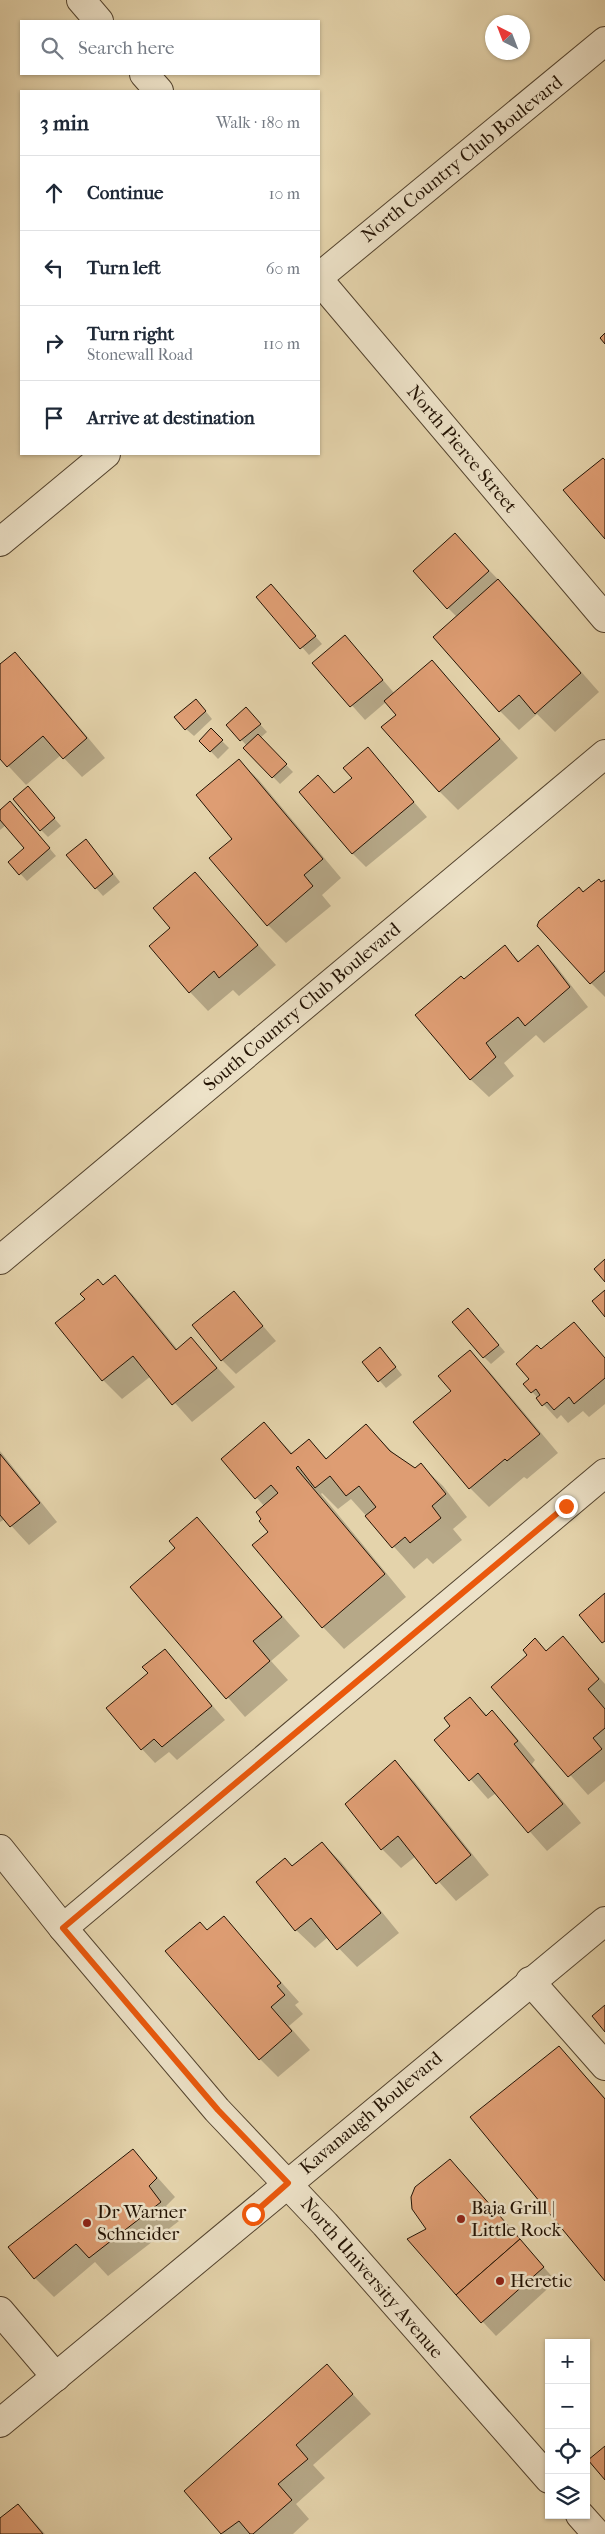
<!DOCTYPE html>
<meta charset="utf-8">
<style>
body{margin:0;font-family:"IM FELL French Canon",serif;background:#f2f2f3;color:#1f2937}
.controls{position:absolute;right:15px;bottom:15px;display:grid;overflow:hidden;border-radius:0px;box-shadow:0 1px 4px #0004}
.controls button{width:45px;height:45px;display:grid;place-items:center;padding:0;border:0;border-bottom:1px solid #e0e1e3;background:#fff;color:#1f2937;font:25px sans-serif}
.compass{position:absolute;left:485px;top:15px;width:45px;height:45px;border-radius:50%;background:#fff;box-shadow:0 1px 4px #0004;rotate:318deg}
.stop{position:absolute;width:15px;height:15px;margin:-11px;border:4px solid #ea580c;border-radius:50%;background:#fff}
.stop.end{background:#ea580c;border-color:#fff;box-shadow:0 1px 5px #0008}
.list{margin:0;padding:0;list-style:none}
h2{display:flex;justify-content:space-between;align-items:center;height:65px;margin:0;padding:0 20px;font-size:21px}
h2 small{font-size:16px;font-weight:400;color:#747a83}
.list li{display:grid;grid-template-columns:32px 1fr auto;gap:15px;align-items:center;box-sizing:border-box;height:75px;padding:0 20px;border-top:1px solid #e0e1e3}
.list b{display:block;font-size:19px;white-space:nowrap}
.list p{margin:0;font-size:16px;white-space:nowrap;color:#747a83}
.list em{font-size:16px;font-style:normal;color:#747a83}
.icon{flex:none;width:28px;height:28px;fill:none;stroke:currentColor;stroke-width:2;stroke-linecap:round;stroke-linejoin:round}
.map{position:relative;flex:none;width:605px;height:2534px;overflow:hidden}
.search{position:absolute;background:#fff;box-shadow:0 1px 4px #0004;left:20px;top:20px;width:300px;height:55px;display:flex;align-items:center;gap:12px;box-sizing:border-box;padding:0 18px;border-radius:0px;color:#747a83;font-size:19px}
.panel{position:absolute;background:#fff;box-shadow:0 1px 4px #0004;left:20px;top:90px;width:300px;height:365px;border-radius:0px}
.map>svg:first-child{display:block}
.shadow{fill:#0003}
.building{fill:#de9d73;stroke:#231304}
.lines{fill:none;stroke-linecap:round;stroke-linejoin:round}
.minor-casing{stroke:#53432e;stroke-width:30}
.minor{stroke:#ede2c8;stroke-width:28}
.route{stroke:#ea580c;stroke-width:6}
.poi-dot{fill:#8f2418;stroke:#ede2c8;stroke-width:2}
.labels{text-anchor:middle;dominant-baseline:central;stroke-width:5;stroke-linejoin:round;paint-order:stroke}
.street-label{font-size:19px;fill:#231304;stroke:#ede2c8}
.poi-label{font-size:19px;fill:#231304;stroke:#ede2c8;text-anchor:start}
</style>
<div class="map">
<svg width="605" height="2534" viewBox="0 0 605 2534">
<rect width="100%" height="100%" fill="#e4d3ab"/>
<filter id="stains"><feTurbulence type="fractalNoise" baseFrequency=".004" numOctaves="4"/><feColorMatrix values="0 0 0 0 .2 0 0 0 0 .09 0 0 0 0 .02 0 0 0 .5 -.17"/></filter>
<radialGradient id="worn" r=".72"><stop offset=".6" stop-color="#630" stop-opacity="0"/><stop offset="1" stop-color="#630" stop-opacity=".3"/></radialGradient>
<g class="shadow">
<polygon points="455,535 517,599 599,692 555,732 537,714 519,730 500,711 457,617 448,608"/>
<polygon points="278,593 322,644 309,655 258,597"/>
<polygon points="358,651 395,694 432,662 518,758 458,810 439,791 398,715 386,702 365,720 314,663"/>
<polygon points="15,654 33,672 105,758 82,777 61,755 26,785 0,757 0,666"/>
<polygon points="203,708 212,719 194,736 186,729"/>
<polygon points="253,716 267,732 260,738 293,772 280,784 245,748 247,746 228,725"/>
<polygon points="211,730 229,748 218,759 201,741"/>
<polygon points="368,749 427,817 366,867 352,853 318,777 335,794 354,779"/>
<polygon points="239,761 258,779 341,878 322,895 331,906 286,943 268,925 234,839"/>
<polygon points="28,788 61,826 48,837 41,830"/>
<polygon points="17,810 56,856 27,881 10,862 26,848 6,825 0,830 0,812"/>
<polygon points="93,848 120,882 103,896 96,888"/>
<polygon points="195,874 276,965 239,996 233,990 208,1011 190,992 171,928"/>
<polygon points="605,881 605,997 591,983 583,894"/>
<polygon points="505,947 520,962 538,947 556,966 588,1007 544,1043 536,1035 504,1063 514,1076 489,1097 470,1079 465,980"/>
<polygon points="114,1277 133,1295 178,1350 191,1339 235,1387 192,1422 151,1376 122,1399 103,1380 57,1323"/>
<polygon points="234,1293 276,1341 236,1374 222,1360"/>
<polygon points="468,1309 505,1352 491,1364 484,1357"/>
<polygon points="574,1323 605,1358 605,1404 589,1417 583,1411 568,1423 561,1415 557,1419 525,1384 531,1379 541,1351"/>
<polygon points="470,1352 489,1371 558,1453 527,1479 524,1477 489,1507 470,1488 452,1391"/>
<polygon points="387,1356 402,1375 386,1388 364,1362"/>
<polygon points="264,1424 293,1454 309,1440 327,1459 366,1425 397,1457 415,1469 421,1465 443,1486 467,1517 453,1529 462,1540 433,1564 427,1558 414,1569 351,1499 338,1509 322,1493 321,1494 406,1597 344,1649 323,1627 270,1532 264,1506 223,1459"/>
<polygon points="0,1451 57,1522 29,1545 5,1519 0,1522"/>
<polygon points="197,1519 300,1636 271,1661 288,1680 245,1717 131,1587 177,1548"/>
<polygon points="563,1638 605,1684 605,1781 588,1795 492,1687 547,1652"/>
<polygon points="165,1651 225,1720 177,1760 169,1752 155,1763 142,1749 149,1673"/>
<polygon points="470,1699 488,1716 492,1712 511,1731 535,1760 532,1764 581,1823 547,1851 496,1793 488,1799 436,1740 452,1726"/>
<polygon points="395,1762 414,1781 489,1875 456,1901 416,1856 401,1868 382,1849"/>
<polygon points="322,1843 341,1862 399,1933 357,1967 328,1937 315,1948 296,1930 292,1867"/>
<polygon points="224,1918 299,2002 295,2005 303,2014 289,2026 310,2050 278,2077 260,2059 208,1932"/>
<polygon points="559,2047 605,2098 605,2279"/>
<polygon points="133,2150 175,2197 166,2206 179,2221 108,2276 95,2262 54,2297 35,2278"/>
<polygon points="450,2161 556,2281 496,2336 457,2294 428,2229"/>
<polygon points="327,2366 371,2414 313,2465 325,2478 296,2504 309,2519 293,2534 223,2534 185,2492"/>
<polygon points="18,2505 36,2524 45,2534 0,2534 0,2520"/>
</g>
<g class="building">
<polygon points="605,333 605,344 600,338"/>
<polygon points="603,458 605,460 605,539 563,490"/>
<polygon points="455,533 489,571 447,609 413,571"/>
<polygon points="498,579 581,673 535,714 519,695 499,712 433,637"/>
<polygon points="271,584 316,636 300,649 256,597"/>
<polygon points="345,635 383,680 350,707 312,663"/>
<polygon points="15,652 87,738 63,759 43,736 7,767 0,759 0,664"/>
<polygon points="432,660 500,739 439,792 381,727 396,715 384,701"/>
<polygon points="196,699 206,711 185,730 174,717"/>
<polygon points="246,707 261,724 240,741 226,725"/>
<polygon points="211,728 223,740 210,752 199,741"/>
<polygon points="258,734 287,764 272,778 243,748"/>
<polygon points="368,747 414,802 352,854 299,792 318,775 334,793 352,778 343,768"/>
<polygon points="239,759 323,859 304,875 313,886 267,926 209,858 232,839 196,795"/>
<polygon points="28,786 55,818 40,831 13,799"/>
<polygon points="10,801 50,848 19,875 8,862 24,848 0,820 0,810"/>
<polygon points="86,839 113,874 95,889 66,855"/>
<polygon points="195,872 258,945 219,978 214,971 189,993 149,946 170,928 153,908"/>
<polygon points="599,879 601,882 605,880 605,971 590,984 537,926 539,921 579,887 583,892"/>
<polygon points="505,945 518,962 538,945 570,987 525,1026 518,1017 486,1043 496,1057 470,1080 415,1015 461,976 464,979"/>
<polygon points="605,1259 605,1282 594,1269"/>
<polygon points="115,1275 176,1350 191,1337 217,1368 172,1405 133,1356 102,1381 55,1323 85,1299 80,1294 98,1279 103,1285"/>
<polygon points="605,1290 605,1317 592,1301"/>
<polygon points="234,1291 263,1326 221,1361 192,1325"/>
<polygon points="468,1308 499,1345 483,1358 452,1322"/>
<polygon points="574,1322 605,1358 605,1378 574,1404 569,1397 554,1410 547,1402 542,1406 536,1398 540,1395 536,1389 531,1393 523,1384 529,1379 516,1364 537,1345 541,1349"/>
<polygon points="380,1347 396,1367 378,1382 362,1362"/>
<polygon points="470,1350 540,1434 507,1461 505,1459 469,1489 413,1422 451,1391 438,1376"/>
<polygon points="264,1422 291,1454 309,1439 326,1459 366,1424 390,1451 415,1468 421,1463 446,1494 432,1506 441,1518 410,1543 405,1537 392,1548 365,1516 376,1507 359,1486 346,1496 330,1476 315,1488 298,1466 296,1468 385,1574 322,1628 252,1545 268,1532 259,1521 261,1519 256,1512 278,1493 271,1485 255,1499 221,1459"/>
<polygon points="0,1454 40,1503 10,1527 0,1515"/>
<polygon points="197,1517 282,1617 253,1641 270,1661 226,1699 130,1587 175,1548 169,1541"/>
<polygon points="605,1593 605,1641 602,1643 579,1615"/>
<polygon points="563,1636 599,1679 588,1689 605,1709 605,1728 593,1738 602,1749 568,1777 491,1687 527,1655 523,1650 535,1638 546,1651"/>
<polygon points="165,1649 212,1706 162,1747 154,1739 141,1750 106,1708 148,1673 142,1667"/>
<polygon points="470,1697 486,1716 492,1710 518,1741 514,1744 563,1804 528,1833 478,1773 469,1781 434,1740 450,1726 444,1718"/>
<polygon points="395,1760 471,1855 436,1884 398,1836 381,1850 345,1804"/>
<polygon points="322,1842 381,1913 337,1950 311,1918 295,1931 256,1882 285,1858 292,1866"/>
<polygon points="224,1916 281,1983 277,1986 285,1995 271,2007 292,2031 259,2060 165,1951 200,1922 207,1930"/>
<polygon points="605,2005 605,2032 592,2016"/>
<polygon points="559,2046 605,2099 605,2281 470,2117"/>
<polygon points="133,2149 157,2178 149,2186 161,2202 89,2258 76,2244 34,2279 8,2247"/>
<polygon points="450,2159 520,2239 456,2295 407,2239 426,2229 412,2209 411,2197 415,2187"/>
<polygon points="520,2239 544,2267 481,2323 456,2295"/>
<polygon points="327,2364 353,2394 296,2445 308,2459 278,2484 292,2500 253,2534 250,2534 239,2521 221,2534 184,2491"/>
<polygon points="605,2446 605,2480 588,2460"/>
<polygon points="18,2504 43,2534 0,2534 0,2518"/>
</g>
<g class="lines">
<defs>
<g id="minor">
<polyline points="81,0 99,21"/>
<polyline points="144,74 159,91"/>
<polyline points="319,277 605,41"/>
<polyline points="319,280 605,618"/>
<polyline points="0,542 106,454"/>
<polyline points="0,1260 605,754"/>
<polyline points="0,1849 63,1928 217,2110 325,2224 549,2479"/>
<polyline points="63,1928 605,1473"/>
<polyline points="530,1981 605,2066"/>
<polyline points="0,2311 56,2377"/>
<polyline points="0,2423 605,1921"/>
<polyline points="580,2515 597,2534"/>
</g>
</defs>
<use href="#minor" class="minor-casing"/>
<use href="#minor" class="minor"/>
</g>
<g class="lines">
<polyline class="route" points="253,2214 288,2183 218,2110 63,1928 566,1506"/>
</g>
<g class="poi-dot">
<circle cx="461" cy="2219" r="5"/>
<circle cx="87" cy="2223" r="5"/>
<circle cx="500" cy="2281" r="5"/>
</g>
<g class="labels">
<g class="street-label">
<text transform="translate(462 159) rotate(-39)">North Country Club Boulevard</text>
<text transform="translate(462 449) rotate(50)">North Pierce Street</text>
<text transform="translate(302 1007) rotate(-40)">South Country Club Boulevard</text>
<text transform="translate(371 2113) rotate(-40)">Kavanaugh Boulevard</text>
<text transform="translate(372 2278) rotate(49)">North University Avenue</text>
</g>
<g class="poi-label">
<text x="471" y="2208">Baja Grill |<tspan x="471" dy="22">Little Rock</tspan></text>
<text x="97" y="2212">Dr Warner<tspan x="97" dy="22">Schneider</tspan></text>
<text x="510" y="2281">Heretic</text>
</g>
</g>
<rect width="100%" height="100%" filter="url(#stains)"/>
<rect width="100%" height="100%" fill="url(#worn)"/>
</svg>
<div class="controls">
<button>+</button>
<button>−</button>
<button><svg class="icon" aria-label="locate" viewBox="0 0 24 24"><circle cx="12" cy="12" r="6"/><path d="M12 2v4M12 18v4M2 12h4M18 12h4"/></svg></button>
<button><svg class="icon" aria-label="layers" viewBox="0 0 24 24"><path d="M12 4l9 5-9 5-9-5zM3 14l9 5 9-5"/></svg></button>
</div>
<svg class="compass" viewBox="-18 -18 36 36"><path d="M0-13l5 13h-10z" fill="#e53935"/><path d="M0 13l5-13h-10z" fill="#747a83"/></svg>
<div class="stop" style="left:253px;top:2214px"></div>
<div class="stop end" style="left:566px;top:1506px"></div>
<div class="search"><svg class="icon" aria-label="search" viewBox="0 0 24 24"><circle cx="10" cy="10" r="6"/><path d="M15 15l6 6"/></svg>Search here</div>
<section class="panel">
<h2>3 min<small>Walk · 180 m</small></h2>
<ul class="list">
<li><svg class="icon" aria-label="ahead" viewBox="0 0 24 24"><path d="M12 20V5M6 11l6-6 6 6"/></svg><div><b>Continue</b></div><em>10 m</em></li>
<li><svg class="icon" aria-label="left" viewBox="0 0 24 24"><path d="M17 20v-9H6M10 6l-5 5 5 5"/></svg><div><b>Turn left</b></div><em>60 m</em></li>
<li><svg class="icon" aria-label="right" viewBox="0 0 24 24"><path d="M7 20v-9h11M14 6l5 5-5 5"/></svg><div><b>Turn right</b><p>Stonewall Road</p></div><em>110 m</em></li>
<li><svg class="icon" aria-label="arrive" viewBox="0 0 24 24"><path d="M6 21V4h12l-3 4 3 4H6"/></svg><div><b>Arrive at destination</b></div></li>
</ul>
</section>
</div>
